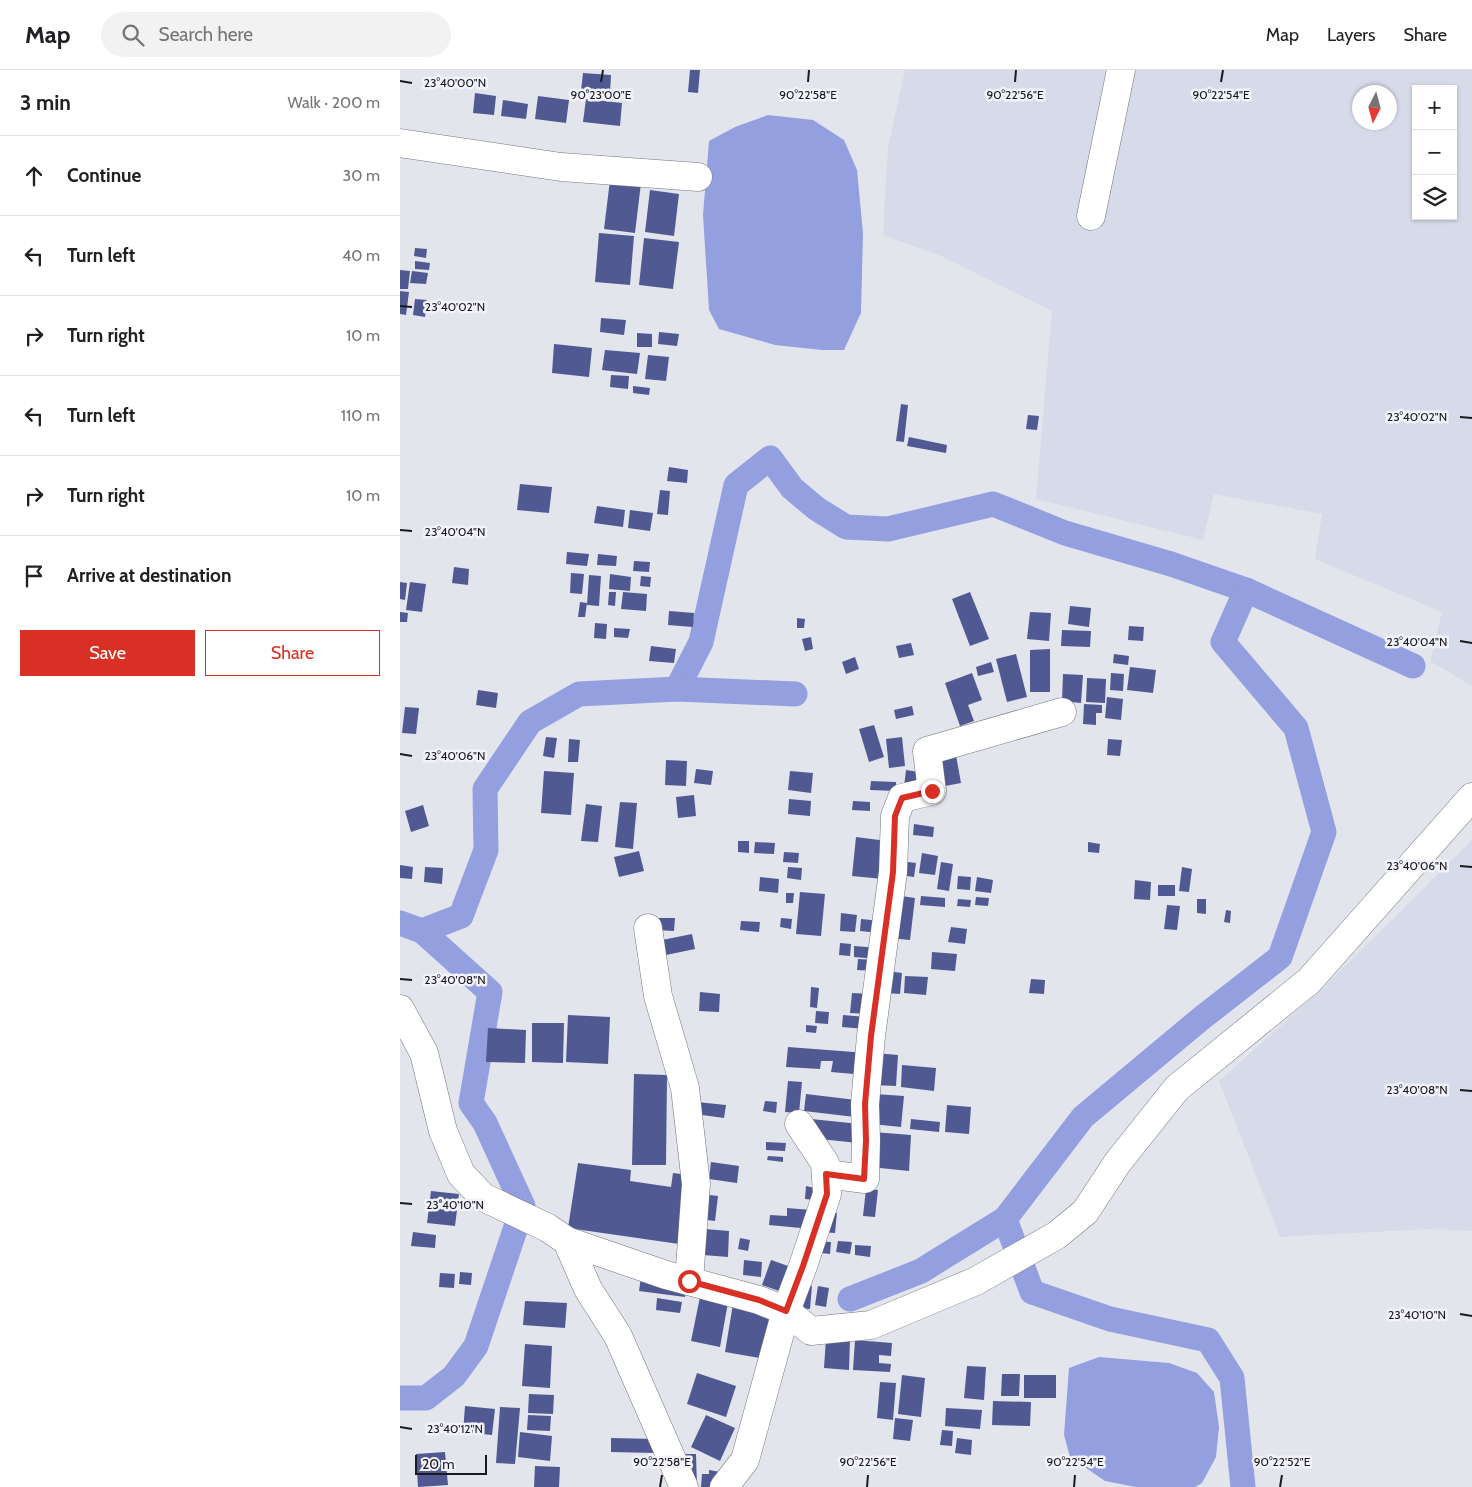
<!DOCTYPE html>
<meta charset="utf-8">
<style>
body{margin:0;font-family:Cabin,sans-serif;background:#f2f2f2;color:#202124}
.controls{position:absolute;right:15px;top:15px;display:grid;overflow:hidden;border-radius:0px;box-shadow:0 1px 4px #0004}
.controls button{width:45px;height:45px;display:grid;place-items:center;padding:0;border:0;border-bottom:1px solid #e0e0e0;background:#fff;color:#202124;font:25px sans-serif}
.compass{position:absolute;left:952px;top:15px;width:45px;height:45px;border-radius:50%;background:#fff;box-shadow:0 1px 4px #0004;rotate:186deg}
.scale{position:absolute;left:15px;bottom:12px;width:72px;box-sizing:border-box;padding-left:5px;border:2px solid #1a1a1d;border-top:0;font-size:14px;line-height:18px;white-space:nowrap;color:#1a1a1d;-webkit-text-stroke:4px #f1f2fa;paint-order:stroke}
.stop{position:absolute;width:15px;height:15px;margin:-11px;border:4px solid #d93025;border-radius:50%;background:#fff}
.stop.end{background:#d93025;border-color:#fff;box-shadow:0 1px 5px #0008}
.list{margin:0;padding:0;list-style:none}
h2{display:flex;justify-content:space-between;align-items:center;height:65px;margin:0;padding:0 20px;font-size:21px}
h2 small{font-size:16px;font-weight:400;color:#757577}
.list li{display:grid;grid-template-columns:32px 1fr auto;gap:15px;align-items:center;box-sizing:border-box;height:80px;padding:0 20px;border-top:1px solid #e0e0e0}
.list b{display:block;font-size:19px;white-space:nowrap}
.list em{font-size:16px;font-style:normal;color:#757577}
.actions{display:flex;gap:10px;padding:15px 20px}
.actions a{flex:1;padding:11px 0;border:1px solid #d93025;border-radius:0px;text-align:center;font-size:18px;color:#d93025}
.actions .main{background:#d93025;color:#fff}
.icon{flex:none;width:28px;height:28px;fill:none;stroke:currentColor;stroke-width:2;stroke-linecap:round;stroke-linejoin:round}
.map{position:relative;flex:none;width:1072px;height:1417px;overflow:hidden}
header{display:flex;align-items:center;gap:30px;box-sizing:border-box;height:70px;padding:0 25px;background:#fff;border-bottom:1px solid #e0e0e0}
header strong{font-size:24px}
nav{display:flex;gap:28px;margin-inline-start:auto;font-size:18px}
.search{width:350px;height:45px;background:#f2f2f2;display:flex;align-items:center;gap:12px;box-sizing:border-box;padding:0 18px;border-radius:28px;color:#757577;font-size:19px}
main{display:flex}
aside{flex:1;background:#fff}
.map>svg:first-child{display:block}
.built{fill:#d7dae9;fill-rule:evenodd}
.water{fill:#949fdf}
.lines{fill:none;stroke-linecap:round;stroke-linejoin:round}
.canal{stroke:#949fdf;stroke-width:25}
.building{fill:#515993}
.minor-casing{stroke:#75767d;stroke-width:29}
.minor{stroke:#fff;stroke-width:28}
.route{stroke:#d93025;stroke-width:6}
.ticks{fill:none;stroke:#1a1a1d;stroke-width:2}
.ticks-label{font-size:12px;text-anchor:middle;fill:#1a1a1d;stroke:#f1f2fa;stroke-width:5;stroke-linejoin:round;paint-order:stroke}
</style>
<header>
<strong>Map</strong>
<div class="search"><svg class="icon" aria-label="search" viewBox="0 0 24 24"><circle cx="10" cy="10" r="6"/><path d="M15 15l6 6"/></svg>Search here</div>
<nav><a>Map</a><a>Layers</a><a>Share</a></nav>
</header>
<main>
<aside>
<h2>3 min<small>Walk · 200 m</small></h2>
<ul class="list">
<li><svg class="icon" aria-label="ahead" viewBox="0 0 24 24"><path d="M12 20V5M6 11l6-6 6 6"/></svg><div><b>Continue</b></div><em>30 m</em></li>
<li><svg class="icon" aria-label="left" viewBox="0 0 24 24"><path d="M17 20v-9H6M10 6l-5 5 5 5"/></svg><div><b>Turn left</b></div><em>40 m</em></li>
<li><svg class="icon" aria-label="right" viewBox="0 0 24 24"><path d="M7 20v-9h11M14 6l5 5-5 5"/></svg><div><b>Turn right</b></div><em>10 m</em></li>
<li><svg class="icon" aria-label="left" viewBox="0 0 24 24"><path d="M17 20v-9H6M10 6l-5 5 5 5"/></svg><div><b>Turn left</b></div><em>110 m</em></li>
<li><svg class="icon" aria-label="right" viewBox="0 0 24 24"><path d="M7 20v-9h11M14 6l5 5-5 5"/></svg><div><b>Turn right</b></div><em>10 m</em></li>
<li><svg class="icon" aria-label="arrive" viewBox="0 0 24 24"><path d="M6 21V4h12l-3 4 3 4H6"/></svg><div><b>Arrive at destination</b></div></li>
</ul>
<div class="actions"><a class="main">Save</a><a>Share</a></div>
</aside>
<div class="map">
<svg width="1072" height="1417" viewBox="0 0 1072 1417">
<rect width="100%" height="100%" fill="#e3e5ed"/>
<g class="built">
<path d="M 505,0 L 1072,0 L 1072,616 L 1030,591 L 1042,542 L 915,489 L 922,444 L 814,424 L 803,470 L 636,429 L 652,241 L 541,186 L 483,165 L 488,77 ZM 1016,19 L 1053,19 L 1053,146 L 1016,146 ZM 959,22 L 989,22 L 989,52 L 959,52 Z"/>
<polygon points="1072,770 1072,1161 1029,1159 880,1167 819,1011 924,917"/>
</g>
<g class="water">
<polygon points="368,45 413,50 444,70 457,100 463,163 461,243 444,280 422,280 375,275 319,259 309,240 303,145 309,71 335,57"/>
<polygon points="699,1287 769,1293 797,1303 814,1322 819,1357 816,1387 802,1413 795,1417 736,1417 705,1411 670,1387 664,1365 669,1298"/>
</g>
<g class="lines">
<g class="canal">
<polyline points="277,619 301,572 336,415 370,388 392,418 417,439 446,457 488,459 593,434 665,463 771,494 846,520 1013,596"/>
<polyline points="0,853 22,861 90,922 71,1033 85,1053 123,1136 76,1276 54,1306 26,1328 0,1328"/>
<polyline points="22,861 61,846 86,780 85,719 130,652 179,624 277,619 395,624"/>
<polyline points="450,1229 521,1201 605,1149"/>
<polyline points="843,1417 832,1308 808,1270 710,1249 632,1222 605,1149 683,1047 803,947 880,887 924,762 896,658 823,572 846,520"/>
</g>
</g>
<g class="building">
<polygon points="290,0 300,0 298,23 288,22"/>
<polygon points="183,3 211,5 210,23 181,21"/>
<polygon points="75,23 96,26 94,45 73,43"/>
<polygon points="138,26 169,30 166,53 135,49"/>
<polygon points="186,29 222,33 220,56 183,52"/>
<polygon points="103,30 128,34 126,49 101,46"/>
<polygon points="210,110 241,113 235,163 204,159"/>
<polygon points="250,120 279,124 274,166 245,162"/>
<polygon points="199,163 234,166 230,215 195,212"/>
<polygon points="244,168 279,172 273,219 239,215"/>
<polygon points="15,178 27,179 26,188 14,186"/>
<polygon points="15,191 30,193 29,200 15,199"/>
<polygon points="0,200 10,201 8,219 0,219"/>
<polygon points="12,201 28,203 26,214 10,213"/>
<polygon points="0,221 9,222 6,245 0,244"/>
<polygon points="15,229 27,230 25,247 13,245"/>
<polygon points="201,248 226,250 224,265 200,262"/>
<polygon points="259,262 279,264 277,276 258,274"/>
<polygon points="237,263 252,264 252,277 237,277"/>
<polygon points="154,274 192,278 189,307 152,303"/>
<polygon points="205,280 240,283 237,304 202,300"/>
<polygon points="248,285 269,287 266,311 245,309"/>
<polygon points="211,305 229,306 228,319 210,317"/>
<polygon points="233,316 250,318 249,325 233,323"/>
<polygon points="501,334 508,335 504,372 496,371"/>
<polygon points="628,345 639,346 637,360 626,359"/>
<polygon points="509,367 547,375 546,383 507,376"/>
<polygon points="269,397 288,400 287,413 267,411"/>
<polygon points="120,414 152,417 149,443 117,440"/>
<polygon points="260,420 270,421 268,445 257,444"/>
<polygon points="197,436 225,440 223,457 194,453"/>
<polygon points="230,440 253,443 250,461 228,458"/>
<polygon points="167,482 189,484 187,496 166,494"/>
<polygon points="198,484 217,486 216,496 197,495"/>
<polygon points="234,491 250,492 249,502 233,501"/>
<polygon points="54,497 69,499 68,515 52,513"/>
<polygon points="171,503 184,504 182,524 170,523"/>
<polygon points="210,504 231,507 230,521 209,519"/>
<polygon points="189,505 201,506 199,536 187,535"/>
<polygon points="241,506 251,507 250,517 240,516"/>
<polygon points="0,512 7,513 5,530 0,529"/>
<polygon points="10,512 26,514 22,542 6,540"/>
<polygon points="209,522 216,522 215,536 208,535"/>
<polygon points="223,522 247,524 246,541 221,539"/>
<polygon points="570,522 589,569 570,576 552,529"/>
<polygon points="180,532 187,533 185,547 178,547"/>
<polygon points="670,536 691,538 689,557 668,554"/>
<polygon points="269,541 294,543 293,557 268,555"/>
<polygon points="0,542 8,543 7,552 0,552"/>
<polygon points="630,542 651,543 649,571 627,569"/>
<polygon points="397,548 405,549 404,558 397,558"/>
<polygon points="195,553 207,554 206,569 194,568"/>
<polygon points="729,556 744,557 743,571 728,570"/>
<polygon points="214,558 230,559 228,568 214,567"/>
<polygon points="662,560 691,561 690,577 661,576"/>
<polygon points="411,567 413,579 405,581 402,569"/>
<polygon points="511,573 514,585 499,588 496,576"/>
<polygon points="251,576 276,579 274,593 249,591"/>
<polygon points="650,579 650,622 630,622 630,580"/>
<polygon points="616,584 627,627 607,632 596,589"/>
<polygon points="714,584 729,586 728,595 713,593"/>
<polygon points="455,587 459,599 446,604 442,592"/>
<polygon points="591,592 594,602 578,606 576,597"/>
<polygon points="730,597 756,600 753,623 727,620"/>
<polygon points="572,603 582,630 568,635 574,651 560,656 545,613"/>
<polygon points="711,603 724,604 723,621 710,620"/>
<polygon points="663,604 683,605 681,633 662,631"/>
<polygon points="687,608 706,609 705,633 686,632"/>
<polygon points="78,620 98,623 96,638 76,635"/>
<polygon points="707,627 723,629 721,650 705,648"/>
<polygon points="684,634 702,635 702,643 696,643 696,655 683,654"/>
<polygon points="512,636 514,645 496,649 494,640"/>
<polygon points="5,637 19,638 16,664 2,663"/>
<polygon points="474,655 484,687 469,692 459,659"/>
<polygon points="146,667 157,668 154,688 143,686"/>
<polygon points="502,667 505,696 489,698 486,669"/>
<polygon points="169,669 180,670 178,692 168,692"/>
<polygon points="708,669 722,670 720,686 707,685"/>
<polygon points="556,685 561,713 540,717 535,689"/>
<polygon points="266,690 287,691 286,716 265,715"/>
<polygon points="296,699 313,701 311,715 294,713"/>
<polygon points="506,700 526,703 523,720 504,717"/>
<polygon points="144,701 174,703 171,745 141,743"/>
<polygon points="390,701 413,703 411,723 388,720"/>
<polygon points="471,711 496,712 496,721 470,720"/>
<polygon points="294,725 296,746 278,748 276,727"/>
<polygon points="389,729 411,731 410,746 388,744"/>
<polygon points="453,731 470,732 470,741 452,740"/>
<polygon points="220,732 237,733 233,779 215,777"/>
<polygon points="186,734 202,736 198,772 181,771"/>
<polygon points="23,735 29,756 11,762 5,741"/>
<polygon points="514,754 534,757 533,767 513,765"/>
<polygon points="456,767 487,771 483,809 452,806"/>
<polygon points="338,771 349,771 349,783 338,782"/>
<polygon points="355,772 375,773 374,784 354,783"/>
<polygon points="688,772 700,774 699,783 688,782"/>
<polygon points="239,781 244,801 219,807 214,787"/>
<polygon points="384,782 399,783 398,793 383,792"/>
<polygon points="522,783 538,786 535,805 519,803"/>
<polygon points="501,791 516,793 514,807 499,805"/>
<polygon points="541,792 553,794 549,821 537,819"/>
<polygon points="0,795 13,797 12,809 0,808"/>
<polygon points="25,797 43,798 42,814 24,812"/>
<polygon points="388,797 402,798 401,810 387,808"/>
<polygon points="782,797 792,799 789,822 779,821"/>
<polygon points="558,806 571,807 570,820 557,819"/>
<polygon points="360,807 379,809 378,823 359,821"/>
<polygon points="577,807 593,810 591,823 575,821"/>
<polygon points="735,810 751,812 750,830 734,829"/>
<rect x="758" y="815" width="17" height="11"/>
<polygon points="400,822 425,824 421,866 396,864"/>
<polygon points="386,823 394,823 393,833 386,833"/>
<polygon points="494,825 515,828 510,870 489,868"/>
<polygon points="521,826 545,828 545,837 520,835"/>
<polygon points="576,827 589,828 588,836 575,835"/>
<polygon points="558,829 571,830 570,837 557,836"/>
<polygon points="797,829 806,829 806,844 797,843"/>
<polygon points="767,835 780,836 777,860 764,859"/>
<polygon points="826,840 831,841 830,853 824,852"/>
<polygon points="441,843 457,845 455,862 440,861"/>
<polygon points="254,848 275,848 274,861 254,860"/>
<polygon points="381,848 392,849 391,859 380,857"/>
<polygon points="461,849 481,851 480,863 460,861"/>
<polygon points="341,851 360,852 359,862 340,860"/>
<polygon points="551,857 567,859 565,874 548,872"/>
<polygon points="292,864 295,879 266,885 262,870"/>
<polygon points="440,873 451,874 450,886 439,885"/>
<polygon points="454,876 479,878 478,889 454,887"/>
<polygon points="532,882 557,884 555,901 531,899"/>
<polygon points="458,889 476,890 475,901 457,900"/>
<polygon points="487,901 502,903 500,924 485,923"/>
<polygon points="505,906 528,907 526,925 504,923"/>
<polygon points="631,909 645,910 644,924 629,923"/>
<polygon points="411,917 419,918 417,938 410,937"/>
<polygon points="300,922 320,924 319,942 299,941"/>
<polygon points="452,923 471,924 470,944 450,943"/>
<polygon points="416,941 429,942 428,954 415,953"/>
<polygon points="168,945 210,947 208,994 166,992"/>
<polygon points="443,945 466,947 465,959 442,957"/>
<polygon points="132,953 164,953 163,993 132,992"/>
<polygon points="406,955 417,956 416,963 406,962"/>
<polygon points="88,958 126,960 125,993 86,992"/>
<polygon points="388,977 467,983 465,1005 431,1002 433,991 421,991 420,999 386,997"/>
<polygon points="475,983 498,985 496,1016 473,1015"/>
<polygon points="502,995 536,998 534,1021 501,1017"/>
<polygon points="234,1004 267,1005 266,1095 232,1095"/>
<polygon points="388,1011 402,1012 399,1043 385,1042"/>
<polygon points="406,1024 456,1030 455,1047 404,1041"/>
<polygon points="475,1024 504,1026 501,1057 472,1054"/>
<polygon points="365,1031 377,1032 376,1043 363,1041"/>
<polygon points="297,1032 326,1035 324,1048 295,1044"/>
<polygon points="547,1035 571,1037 569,1064 545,1062"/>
<polygon points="411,1049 460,1054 458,1073 410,1068"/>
<polygon points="511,1049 540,1052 539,1062 510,1059"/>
<polygon points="473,1062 511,1065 509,1101 470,1097"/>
<polygon points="366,1072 386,1073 385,1081 366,1080"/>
<polygon points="368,1086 383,1087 383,1092 367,1090"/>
<polygon points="311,1092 339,1096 337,1113 309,1109"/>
<polygon points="178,1093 231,1100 230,1111 271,1117 273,1103 289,1105 279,1174 168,1158"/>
<polygon points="406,1116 415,1118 414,1130 405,1129"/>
<polygon points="466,1119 478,1120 475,1147 463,1146"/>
<polygon points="31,1121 59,1124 55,1156 27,1153"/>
<polygon points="301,1124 318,1126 315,1151 299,1149"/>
<polygon points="387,1138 412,1140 411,1159 369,1155 370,1145 387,1146"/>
<polygon points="422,1142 437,1143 435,1163 420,1162"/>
<polygon points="305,1159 329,1161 328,1187 303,1185"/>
<polygon points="13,1162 36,1165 35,1178 11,1176"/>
<polygon points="340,1168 350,1170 348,1181 338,1179"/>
<polygon points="414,1171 431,1172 430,1184 413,1182"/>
<polygon points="438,1171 452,1172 450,1184 436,1182"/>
<polygon points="455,1175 471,1176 470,1187 455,1185"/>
<polygon points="344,1190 362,1192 361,1207 343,1205"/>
<polygon points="371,1190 394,1198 385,1223 362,1215"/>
<polygon points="60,1202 72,1203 71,1215 59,1214"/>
<polygon points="40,1203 55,1204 54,1218 39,1217"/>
<polygon points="241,1207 287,1214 285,1227 239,1221"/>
<polygon points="398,1215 412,1216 410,1239 396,1238"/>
<polygon points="418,1216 429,1218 426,1237 415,1235"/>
<polygon points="301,1222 329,1227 320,1277 291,1271"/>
<polygon points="257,1228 282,1232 280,1243 256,1240"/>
<polygon points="125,1231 167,1233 165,1258 123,1255"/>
<polygon points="333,1234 373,1240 365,1289 325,1282"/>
<polygon points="426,1268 450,1270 449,1300 424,1298"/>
<polygon points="455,1270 492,1273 491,1286 479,1285 479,1293 491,1294 490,1302 453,1300"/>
<polygon points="125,1274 152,1276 150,1318 122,1316"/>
<polygon points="567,1296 586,1297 584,1330 564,1328"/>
<polygon points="297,1303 336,1316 326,1347 287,1334"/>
<polygon points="602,1304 620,1304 619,1326 601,1326"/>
<polygon points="502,1305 525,1308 521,1347 498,1344"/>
<rect x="624" y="1305" width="32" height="23"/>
<polygon points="480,1312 496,1313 493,1350 477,1348"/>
<polygon points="129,1324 154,1325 153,1344 128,1343"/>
<polygon points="593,1331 631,1332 630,1356 592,1355"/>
<polygon points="65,1336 95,1339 92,1365 63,1362"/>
<polygon points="100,1337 120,1338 115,1394 96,1393"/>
<polygon points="546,1338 582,1340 580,1359 545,1356"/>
<polygon points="128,1345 151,1346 150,1361 127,1360"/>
<polygon points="306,1345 335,1358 320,1391 291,1377"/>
<polygon points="495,1348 513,1350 510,1371 493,1369"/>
<polygon points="542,1360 553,1361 552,1376 540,1375"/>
<polygon points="120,1362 152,1366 150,1391 118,1387"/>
<polygon points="211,1368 257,1369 256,1383 211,1382"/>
<polygon points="557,1368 572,1370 571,1385 555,1383"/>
<polygon points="45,1382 48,1415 18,1417 16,1384"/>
<polygon points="285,1384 296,1384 297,1417 287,1417"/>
<polygon points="135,1396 160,1397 159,1417 134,1417"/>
<polygon points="309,1400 321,1402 319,1417 301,1417 302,1404 309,1404"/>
</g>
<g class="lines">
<defs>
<g id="minor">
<polyline points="0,73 161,97 298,107"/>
<polyline points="691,146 721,0"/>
<polyline points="248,858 258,926 285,1018 296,1114 289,1211"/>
<polyline points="0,939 24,983 43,1061 61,1104 83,1127 148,1158 167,1171 266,1205 359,1230 386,1241 411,1261 471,1255 576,1211 657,1165 685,1142 718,1092 777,1018 909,911 1072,727"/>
<polyline points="426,1104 465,1109 466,1071 465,1034 471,966 493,802 495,746 502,728 532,721 527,681 662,642"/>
<polyline points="167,1171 188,1219 218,1266 284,1417"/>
<polyline points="324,1417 345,1390 386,1241 403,1196 427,1124 425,1093 399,1054"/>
</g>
</defs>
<use href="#minor" class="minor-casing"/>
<use href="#minor" class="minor"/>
</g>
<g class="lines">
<polyline class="route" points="289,1211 359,1230 386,1241 403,1196 427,1124 426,1104 464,1109 466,1071 465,1034 471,966 493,802 495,746 502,728 532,721"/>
</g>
<path class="ticks" d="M 0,11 L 12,13M 201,12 L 203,0M 408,12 L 409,0M 615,12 L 616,0M 821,12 L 823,0M 0,236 L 12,237M 1060,347 L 1072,348M 0,460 L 12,461M 1060,571 L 1072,573M 0,684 L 12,686M 1060,796 L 1072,797M 0,909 L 12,910M 1060,1020 L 1072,1021M 0,1133 L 12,1134M 1060,1244 L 1072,1246M 0,1357 L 12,1359M 260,1417 L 262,1405M 467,1417 L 468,1405M 674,1417 L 675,1405M 880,1417 L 882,1405"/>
<g class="ticks-label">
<text x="55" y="17">23°40'00"N</text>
<text x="201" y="29">90°23'00"E</text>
<text x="408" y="29">90°22'58"E</text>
<text x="615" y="29">90°22'56"E</text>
<text x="821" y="29">90°22'54"E</text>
<text x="55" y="241">23°40'02"N</text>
<text x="1017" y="351">23°40'02"N</text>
<text x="55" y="466">23°40'04"N</text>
<text x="1017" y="576">23°40'04"N</text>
<text x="55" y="690">23°40'06"N</text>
<text x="1017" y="800">23°40'06"N</text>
<text x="55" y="914">23°40'08"N</text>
<text x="1017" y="1024">23°40'08"N</text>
<text x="55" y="1139">23°40'10"N</text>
<text x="1017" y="1249">23°40'10"N</text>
<text x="55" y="1363">23°40'12"N</text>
<text x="262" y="1396">90°22'58"E</text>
<text x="468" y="1396">90°22'56"E</text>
<text x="675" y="1396">90°22'54"E</text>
<text x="882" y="1396">90°22'52"E</text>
</g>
</svg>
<div class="controls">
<button>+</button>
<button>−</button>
<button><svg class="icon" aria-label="layers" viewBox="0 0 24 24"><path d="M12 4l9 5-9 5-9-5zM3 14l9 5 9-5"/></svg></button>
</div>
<svg class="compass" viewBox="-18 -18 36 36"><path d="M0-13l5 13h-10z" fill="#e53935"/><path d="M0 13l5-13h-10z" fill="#757577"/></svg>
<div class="scale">20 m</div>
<div class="stop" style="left:289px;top:1211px"></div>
<div class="stop end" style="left:532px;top:721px"></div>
</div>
</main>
